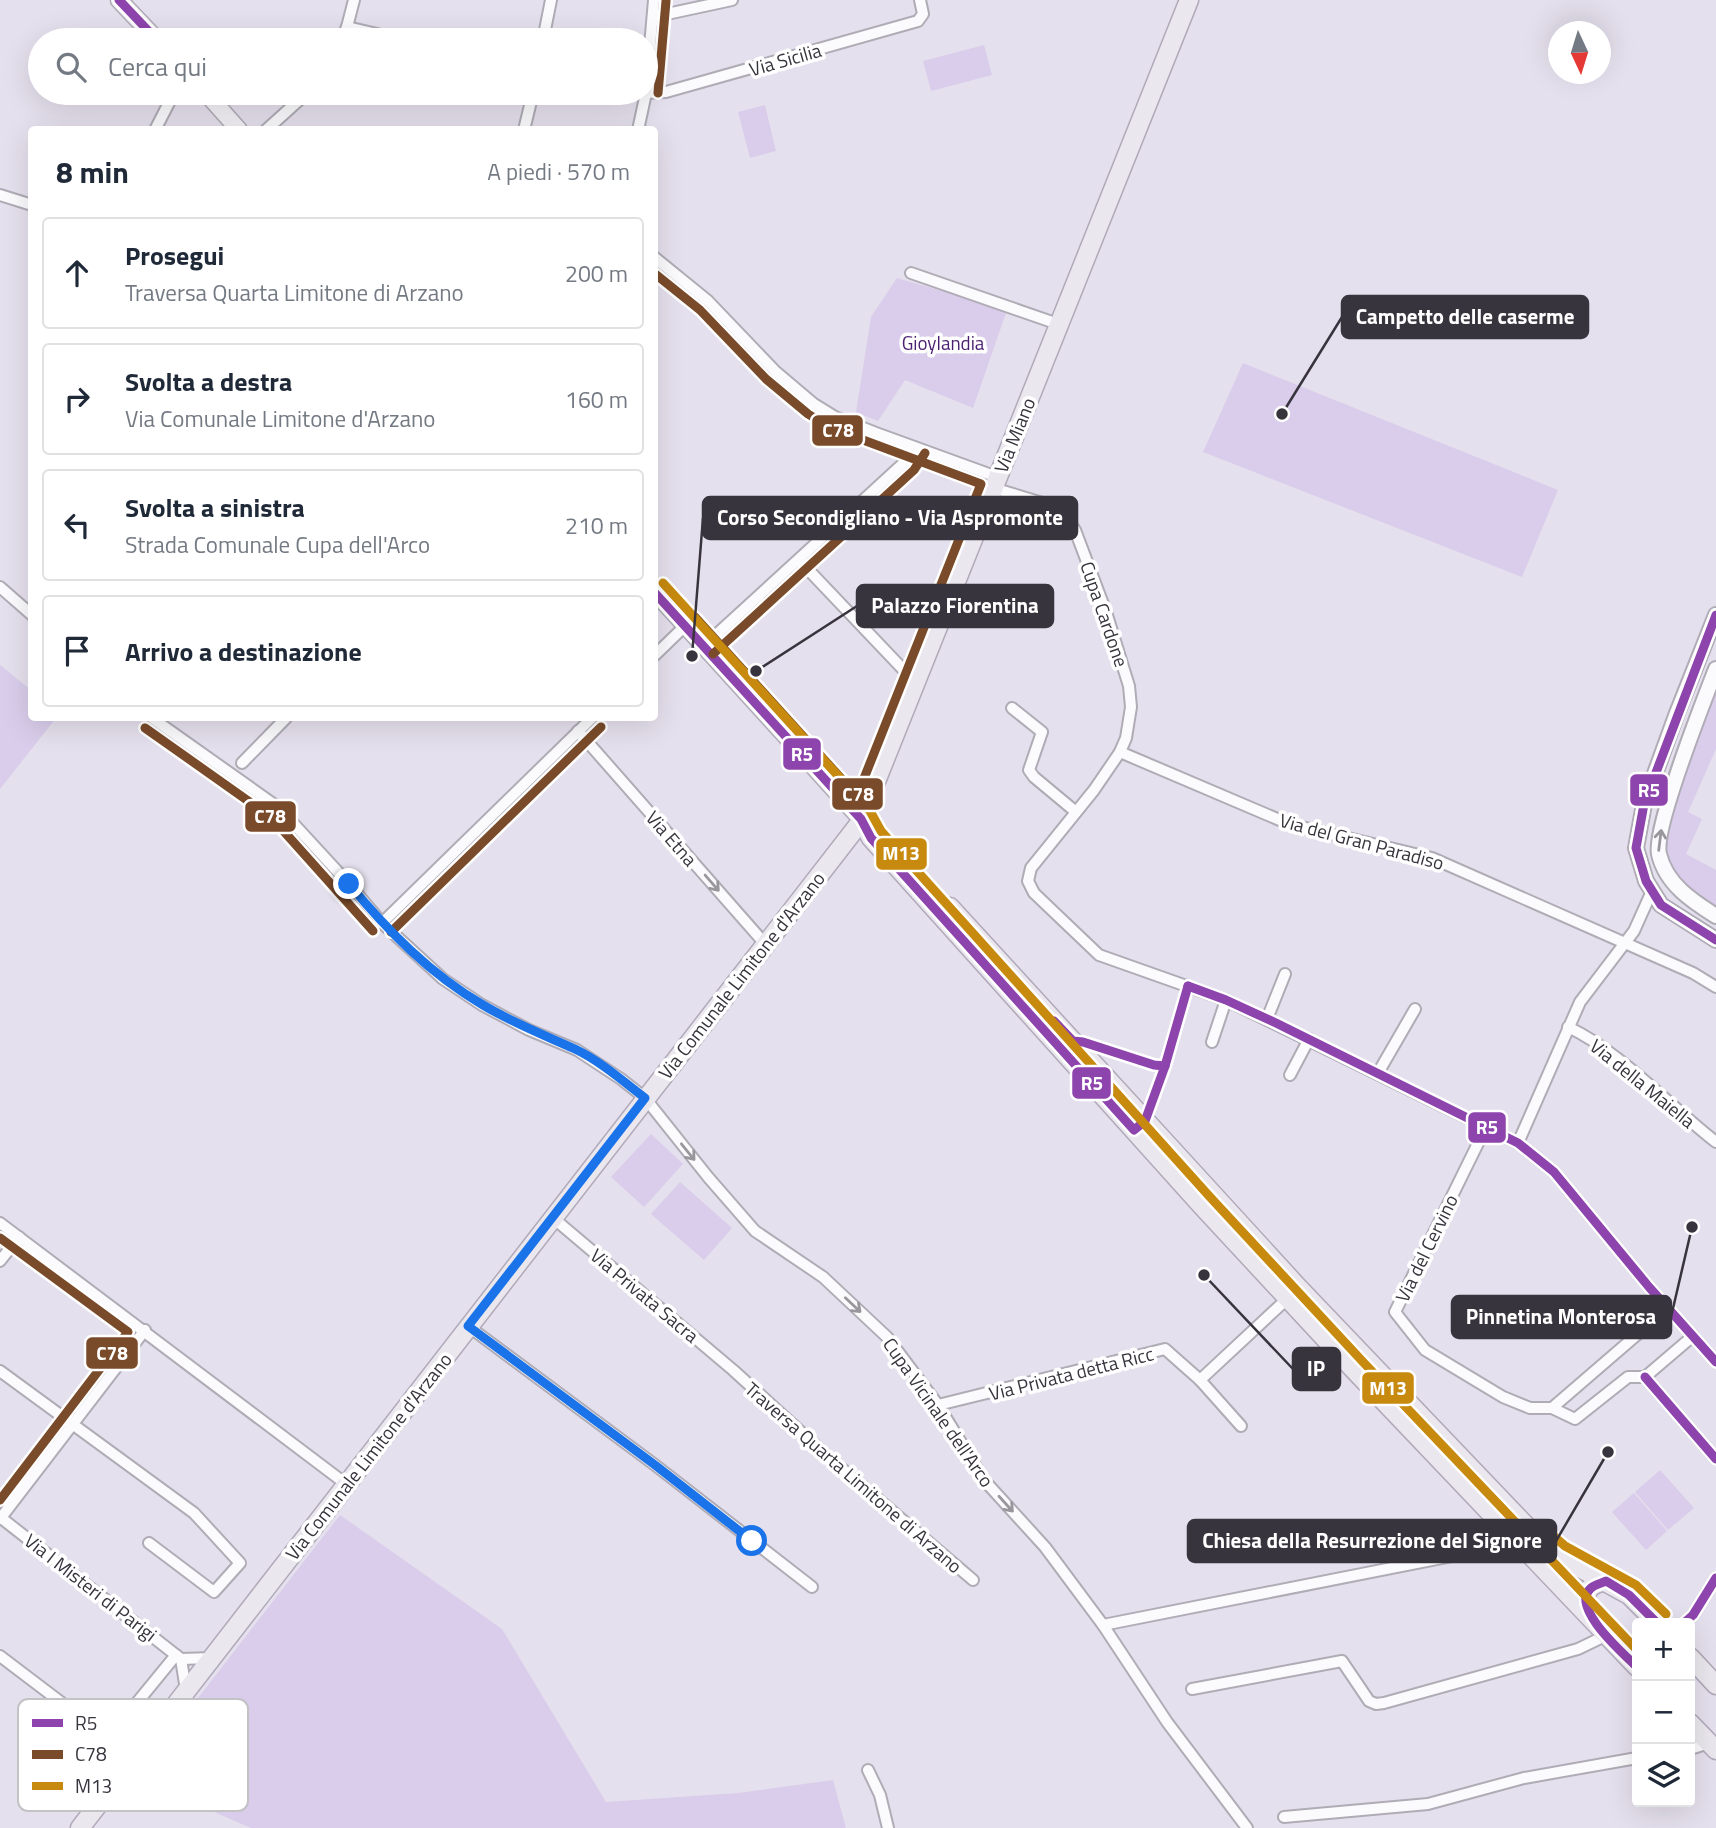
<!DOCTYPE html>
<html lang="it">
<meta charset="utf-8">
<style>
body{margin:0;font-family:"Titillium Web",sans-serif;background:#f2f2f3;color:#1f2937}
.controls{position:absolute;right:21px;bottom:21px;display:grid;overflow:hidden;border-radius:7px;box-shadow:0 7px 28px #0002}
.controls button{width:63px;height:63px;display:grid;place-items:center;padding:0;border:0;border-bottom:2px solid #e0e1e3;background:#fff;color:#1f2937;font:35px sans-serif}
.compass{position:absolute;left:1548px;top:21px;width:63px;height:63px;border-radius:50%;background:#fff;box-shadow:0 7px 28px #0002;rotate:176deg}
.stop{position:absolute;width:21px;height:21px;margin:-16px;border:5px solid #1a73e8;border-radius:50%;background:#fff}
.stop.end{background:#1a73e8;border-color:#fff;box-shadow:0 2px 7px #0008}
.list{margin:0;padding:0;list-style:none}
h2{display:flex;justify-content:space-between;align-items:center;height:91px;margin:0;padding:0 28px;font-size:30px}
h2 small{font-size:23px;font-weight:400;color:#747a83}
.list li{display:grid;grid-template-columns:46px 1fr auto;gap:21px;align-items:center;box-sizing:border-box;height:112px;margin:0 14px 14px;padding:0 14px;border:2px solid #e0e1e3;border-radius:7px}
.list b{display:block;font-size:26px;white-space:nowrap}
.list p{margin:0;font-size:23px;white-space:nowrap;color:#747a83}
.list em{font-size:23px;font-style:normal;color:#747a83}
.icon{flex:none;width:38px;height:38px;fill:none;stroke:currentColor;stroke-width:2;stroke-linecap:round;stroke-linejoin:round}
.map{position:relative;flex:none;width:1716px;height:1828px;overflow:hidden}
.search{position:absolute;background:#fff;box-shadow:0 7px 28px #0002;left:28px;top:28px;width:630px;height:77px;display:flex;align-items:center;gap:18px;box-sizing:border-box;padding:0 24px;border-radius:38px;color:#747a83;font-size:26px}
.panel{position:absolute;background:#fff;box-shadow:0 7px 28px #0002;left:28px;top:126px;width:630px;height:595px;border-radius:7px}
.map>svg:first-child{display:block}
.green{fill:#d9cdeb}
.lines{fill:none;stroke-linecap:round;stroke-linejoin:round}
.minor-casing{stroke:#b0acb6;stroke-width:14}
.tertiary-casing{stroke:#b0acb6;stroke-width:18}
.secondary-casing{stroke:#b0acb6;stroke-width:19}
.primary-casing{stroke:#b0a9b9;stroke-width:21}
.minor{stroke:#fbfafc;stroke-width:10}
.tertiary{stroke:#fbfafc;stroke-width:14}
.secondary{stroke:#f3f1f6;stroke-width:16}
.primary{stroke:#eae8ee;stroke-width:18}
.bus-1-casing{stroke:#fff;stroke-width:14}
.bus-2-casing{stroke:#fff;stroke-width:14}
.bus-3-casing{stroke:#fff;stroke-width:14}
.bus-1{stroke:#8e44ad;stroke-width:9}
.bus-2{stroke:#7a4b2a;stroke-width:9}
.bus-3{stroke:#c78a0f;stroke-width:9}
.oneway{stroke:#9a979c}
.route{stroke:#1a73e8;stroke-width:9}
.labels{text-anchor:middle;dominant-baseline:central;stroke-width:7;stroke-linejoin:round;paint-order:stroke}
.street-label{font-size:19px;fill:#38343d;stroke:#fff}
.park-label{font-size:19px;fill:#491e71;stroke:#fff}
.key{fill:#fff;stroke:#c3c2c5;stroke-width:2}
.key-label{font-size:19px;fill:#38343d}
.leader{fill:none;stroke:#38343d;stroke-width:2.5}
.callout-dot{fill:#38343d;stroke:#fff;stroke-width:2.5}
.callout{fill:#38343d;stroke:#38343d;stroke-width:2.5}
.callout-label{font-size:21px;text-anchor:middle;font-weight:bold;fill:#fff}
.line-badge{stroke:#fff;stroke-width:2.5}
.badge-label{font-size:19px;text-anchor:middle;font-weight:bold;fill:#fff}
</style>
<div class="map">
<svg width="1716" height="1828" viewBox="0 0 1716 1828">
<rect width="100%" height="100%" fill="#e5e0ed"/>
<g class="green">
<polygon points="984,45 992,75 931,91 923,61"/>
<polygon points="765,105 776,151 750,158 738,112"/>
<polygon points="897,278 1007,310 973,408 905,380 878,421 856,412 871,317"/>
<polygon points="1243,363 1558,490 1522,577 1203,452"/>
<polygon points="0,665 31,690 32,718 56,718 0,789"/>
<polygon points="1716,690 1716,749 1688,812 1702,819 1686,854 1716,870 1716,911 1682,892 1666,869 1659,837"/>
<polygon points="651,1134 683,1164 644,1207 611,1177"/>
<polygon points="680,1182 732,1228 704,1260 651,1214"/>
<polygon points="1660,1470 1694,1508 1668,1530 1635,1492"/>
<polygon points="1634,1493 1667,1531 1646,1550 1612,1512"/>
<polygon points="340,1515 502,1629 606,1802 738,1793 833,1780 846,1828 251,1828 136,1778"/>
</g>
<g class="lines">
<defs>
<g id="minor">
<polyline points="653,17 732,0"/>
<polyline points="347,27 403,40"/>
<polyline points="341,40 347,27 354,0"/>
<polyline points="543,40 551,0"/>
<polyline points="646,92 654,0"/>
<polyline points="643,93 666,92 918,21 923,14 920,0"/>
<polyline points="155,130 174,93"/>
<polyline points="266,130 307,93"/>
<polyline points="524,130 533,93"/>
<polyline points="638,130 646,93"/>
<polyline points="0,195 32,205"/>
<polyline points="654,257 708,301 775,371 814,404 835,417 876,433 997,477"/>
<polyline points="911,273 1058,324"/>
<polyline points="993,488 1059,508 1075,530 1106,612 1129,686 1131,707 1126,738 1120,752 1094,790 1031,868 1028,881 1034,893 1099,955 1226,1000 1518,1143 1554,1172 1649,1287 1716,1362"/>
<polyline points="799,560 916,683"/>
<polyline points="0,587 32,615"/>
<polyline points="705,645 906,461 914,447"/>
<polyline points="654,656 686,625"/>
<polyline points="1012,708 1042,732 1029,770 1034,777 1076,812"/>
<polyline points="152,718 279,808 349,884 382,923 443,979 482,1005 529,1030 577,1050 621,1079 645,1098 708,1177 755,1231 823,1277 887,1337 938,1405 984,1480 1045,1547 1103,1625 1167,1722 1247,1828"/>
<polyline points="578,731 766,945"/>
<polyline points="1120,752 1289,824 1432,858 1693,973 1716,987"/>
<polyline points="242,763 286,718"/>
<polyline points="382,923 592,718"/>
<polyline points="1267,1019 1285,974"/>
<path d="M 1568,1027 C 1618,1050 1671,1107 1716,1142"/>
<polyline points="1212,1042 1226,1000"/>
<polyline points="1378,1073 1415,1009"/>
<polyline points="1290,1075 1309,1039"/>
<polyline points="1486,1127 1395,1312 1425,1350 1503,1397 1530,1408 1552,1408"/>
<polyline points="1518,1143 1580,1002 1634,931 1652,891"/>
<polyline points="552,1217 733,1370 826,1455 973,1580"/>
<polyline points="0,1223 346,1484"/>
<polyline points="0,1261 19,1237"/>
<polyline points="1668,1308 1552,1408 1575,1419 1628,1377 1645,1377 1693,1336"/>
<polyline points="468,1326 655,1465 812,1587"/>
<polyline points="0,1371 194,1513 240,1563 214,1592 149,1543"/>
<polyline points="1645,1377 1716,1459"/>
<polyline points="1200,1380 1241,1426"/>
<polyline points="938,1405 1165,1349 1200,1380 1288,1298"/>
<polyline points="0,1517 181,1659 212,1658"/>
<polyline points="0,1519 145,1330"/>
<polyline points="1684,1623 1693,1615 1716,1578"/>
<polyline points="1103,1625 1503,1546 1517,1540"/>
<polyline points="0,1656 108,1738 176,1655"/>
<polyline points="181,1659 186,1690"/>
<polyline points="1192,1689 1342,1661 1369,1701 1376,1704 1384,1703 1578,1649 1607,1635"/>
<polyline points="1690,1749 1709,1743"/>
<polyline points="868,1770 880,1795 888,1828"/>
<polyline points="1284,1817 1428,1804 1524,1778 1637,1758"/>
</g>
<g id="tertiary">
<polyline points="1716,615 1677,713 1644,804 1636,848 1646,881 1661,905 1716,940"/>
<path d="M 1716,669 C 1704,700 1653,829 1659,854 C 1666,884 1692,901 1716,916"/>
</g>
<g id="secondary">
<polyline points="119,0 157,40"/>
<polyline points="206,93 239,130"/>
<polyline points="654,591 861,819"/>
</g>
<g id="primary">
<polyline points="861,819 871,838 1201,1205 1355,1371 1637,1667"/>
<polyline points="950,907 1297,1286 1532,1532 1558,1556 1629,1595 1657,1623"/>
<path d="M 1588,1615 C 1585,1595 1583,1586 1606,1581"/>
<polyline points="1690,1657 1716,1685"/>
<polyline points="1690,1723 1716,1750"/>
<polyline points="80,1828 859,824 1189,0"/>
</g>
</defs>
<use href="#minor" class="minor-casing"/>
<use href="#tertiary" class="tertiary-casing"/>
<use href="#secondary" class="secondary-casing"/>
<use href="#primary" class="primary-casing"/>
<use href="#minor" class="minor"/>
<use href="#tertiary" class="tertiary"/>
<use href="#secondary" class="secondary"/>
<use href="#primary" class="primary"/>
<defs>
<g id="bus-1">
<polyline points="119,0 157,40"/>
<polyline points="654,592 861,819 871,838 1134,1130 1145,1121 1165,1066 1188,986"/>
<polyline points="1716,615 1644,804 1636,848 1646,881 1661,905 1716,940"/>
<polyline points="1188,986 1226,1000 1276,1023 1518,1143 1554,1172 1649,1287 1716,1362"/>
<polyline points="1054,1021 1073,1041 1083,1042 1154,1065 1165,1066"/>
<polyline points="1645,1377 1716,1459"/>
<polyline points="1684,1623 1693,1615 1716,1578"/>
<path d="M 1637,1667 C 1624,1654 1569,1607 1591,1588 C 1594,1585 1602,1583 1606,1581 L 1629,1595 L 1657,1623"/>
</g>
<g id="bus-2">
<polyline points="658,93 666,1"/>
<polyline points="654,273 700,310 766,379 808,414 831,428 981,484 857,796 695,617"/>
<polyline points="713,654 914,470 925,453"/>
<polyline points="145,728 271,817 373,931"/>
<polyline points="391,932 601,727"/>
<polyline points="0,1238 128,1332 0,1500"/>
</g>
<g id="bus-3">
<polyline points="663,583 870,811 881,831 1210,1197 1364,1363 1637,1650"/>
<polyline points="1551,1534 1565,1546 1636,1585 1666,1614"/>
</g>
</defs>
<use href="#bus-1" class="bus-1-casing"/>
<use href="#bus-2" class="bus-2-casing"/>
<use href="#bus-3" class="bus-3-casing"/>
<use href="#bus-1" class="bus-1"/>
<use href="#bus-2" class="bus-2"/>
<use href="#bus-3" class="bus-3"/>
</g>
<defs><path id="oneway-shaft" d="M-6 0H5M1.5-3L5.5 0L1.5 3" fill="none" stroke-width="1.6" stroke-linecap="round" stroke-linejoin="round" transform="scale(1.75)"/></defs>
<g class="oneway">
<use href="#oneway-shaft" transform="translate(1660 840) rotate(-83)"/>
<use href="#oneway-shaft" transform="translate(712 883) rotate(49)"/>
<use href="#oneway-shaft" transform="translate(688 1152) rotate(51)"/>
<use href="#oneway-shaft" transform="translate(853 1305) rotate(43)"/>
<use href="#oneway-shaft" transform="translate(1006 1504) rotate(48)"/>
</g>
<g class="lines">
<path class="route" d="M 349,884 C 388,931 430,974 483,1005 C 513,1023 544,1035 575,1049 C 600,1061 623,1081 645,1098 L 468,1326 L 655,1465 L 752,1541"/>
</g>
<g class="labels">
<g class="street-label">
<text transform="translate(785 59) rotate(-16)">Via Sicilia</text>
<text transform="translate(1014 435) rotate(-68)">Via Miano</text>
<text transform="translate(1105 614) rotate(71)">Cupa Cardone</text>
<text transform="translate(672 838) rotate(49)">Via Etna</text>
<text transform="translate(1362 841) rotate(15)">Via del Gran Paradiso</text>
<text transform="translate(741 975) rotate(-52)">Via Comunale Limitone d'Arzano</text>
<text transform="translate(1643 1083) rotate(39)">Via della Maiella</text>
<text transform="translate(1426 1248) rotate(-64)">Via del Cervino</text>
<text transform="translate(645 1295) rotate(40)">Via Privata Sacra</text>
<text transform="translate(1071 1373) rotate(-14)">Via Privata detta Ricc</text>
<text transform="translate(939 1412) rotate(55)">Cupa Vicinale dell'Arco</text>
<text transform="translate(368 1456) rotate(-52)">Via Comunale Limitone d'Arzano</text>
<text transform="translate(854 1477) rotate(41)">Traversa Quarta Limitone di Arzano</text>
<text transform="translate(91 1587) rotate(38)">Via I Misteri di Parigi</text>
</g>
<g class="park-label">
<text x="943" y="342">Gioylandia</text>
</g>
</g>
<rect x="18" y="1699" width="230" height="112" rx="10" class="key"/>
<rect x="32" y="1719" width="31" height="8" fill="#8e44ad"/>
<rect x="32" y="1750" width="31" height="9" fill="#7a4b2a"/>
<rect x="32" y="1782" width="31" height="8" fill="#c78a0f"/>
<g class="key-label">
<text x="75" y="1730">R5</text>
<text x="75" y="1761">C78</text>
<text x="75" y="1793">M13</text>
</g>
<path class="leader" d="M1282 414L1342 317M692 656L703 518M756 671L857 606M1692 1227L1671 1317M1204 1275L1293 1369M1608 1452L1556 1541"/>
<g class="callout-dot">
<circle cx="1282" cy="414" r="7"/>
<circle cx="692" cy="656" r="7"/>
<circle cx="756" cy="671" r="7"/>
<circle cx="1692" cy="1227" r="7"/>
<circle cx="1204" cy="1275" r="7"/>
<circle cx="1608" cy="1452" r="7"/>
</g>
<g class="callout">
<rect x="1342" y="296" width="246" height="42" rx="7"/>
<rect x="703" y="497" width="374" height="42" rx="7"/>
<rect x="857" y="585" width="196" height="42" rx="7"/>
<rect x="1452" y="1296" width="219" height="42" rx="7"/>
<rect x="1293" y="1348" width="47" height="42" rx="7"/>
<rect x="1188" y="1520" width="368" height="42" rx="7"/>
</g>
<g class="callout-label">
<text x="1465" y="324">Campetto delle caserme</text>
<text x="890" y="525">Corso Secondigliano - Via Aspromonte</text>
<text x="955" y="613">Palazzo Fiorentina</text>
<text x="1561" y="1324">Pinnetina Monterosa</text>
<text x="1316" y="1376">IP</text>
<text x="1372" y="1548">Chiesa della Resurrezione del Signore</text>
</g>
<g class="line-badge">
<rect x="811" y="414" width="53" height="33" rx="7" fill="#7a4b2a"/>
<rect x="782" y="737" width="40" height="34" rx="7" fill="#8e44ad"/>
<rect x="1629" y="773" width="40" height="34" rx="7" fill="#8e44ad"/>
<rect x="831" y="777" width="53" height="34" rx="7" fill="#7a4b2a"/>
<rect x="244" y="800" width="53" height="33" rx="7" fill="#7a4b2a"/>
<rect x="875" y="837" width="53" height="34" rx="7" fill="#c78a0f"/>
<rect x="1071" y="1066" width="41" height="34" rx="7" fill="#8e44ad"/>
<rect x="1467" y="1111" width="40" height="33" rx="7" fill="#8e44ad"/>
<rect x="85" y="1336" width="54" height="34" rx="7" fill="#7a4b2a"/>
<rect x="1361" y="1371" width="54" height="34" rx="7" fill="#c78a0f"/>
</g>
<g class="badge-label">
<text x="838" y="437">C78</text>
<text x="802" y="761">R5</text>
<text x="1649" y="797">R5</text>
<text x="858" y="801">C78</text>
<text x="270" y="823">C78</text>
<text x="901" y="860">M13</text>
<text x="1092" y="1090">R5</text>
<text x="1487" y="1134">R5</text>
<text x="112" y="1360">C78</text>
<text x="1388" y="1395">M13</text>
</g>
</svg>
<div class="controls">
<button>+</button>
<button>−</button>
<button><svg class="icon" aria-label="layers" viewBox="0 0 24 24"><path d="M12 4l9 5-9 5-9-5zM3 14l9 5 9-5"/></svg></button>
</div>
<svg class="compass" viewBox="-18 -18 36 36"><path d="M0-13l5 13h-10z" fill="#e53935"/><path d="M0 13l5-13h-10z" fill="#747a83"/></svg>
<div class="stop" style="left:752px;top:1541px"></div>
<div class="stop end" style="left:349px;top:884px"></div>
<div class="search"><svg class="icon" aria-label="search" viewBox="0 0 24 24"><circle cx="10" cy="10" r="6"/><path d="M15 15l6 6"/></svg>Cerca qui</div>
<section class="panel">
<h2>8 min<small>A piedi · 570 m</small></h2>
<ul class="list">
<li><svg class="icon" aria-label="ahead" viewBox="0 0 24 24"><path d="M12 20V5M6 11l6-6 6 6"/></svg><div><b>Prosegui</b><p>Traversa Quarta Limitone di Arzano</p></div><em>200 m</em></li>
<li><svg class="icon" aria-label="right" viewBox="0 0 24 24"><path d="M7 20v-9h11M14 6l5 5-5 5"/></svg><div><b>Svolta a destra</b><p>Via Comunale Limitone d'Arzano</p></div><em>160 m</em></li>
<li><svg class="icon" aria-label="left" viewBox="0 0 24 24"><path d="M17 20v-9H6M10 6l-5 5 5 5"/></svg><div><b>Svolta a sinistra</b><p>Strada Comunale Cupa dell'Arco</p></div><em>210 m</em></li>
<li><svg class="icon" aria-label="arrive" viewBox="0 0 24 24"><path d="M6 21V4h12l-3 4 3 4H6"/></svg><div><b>Arrivo a destinazione</b></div></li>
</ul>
</section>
</div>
